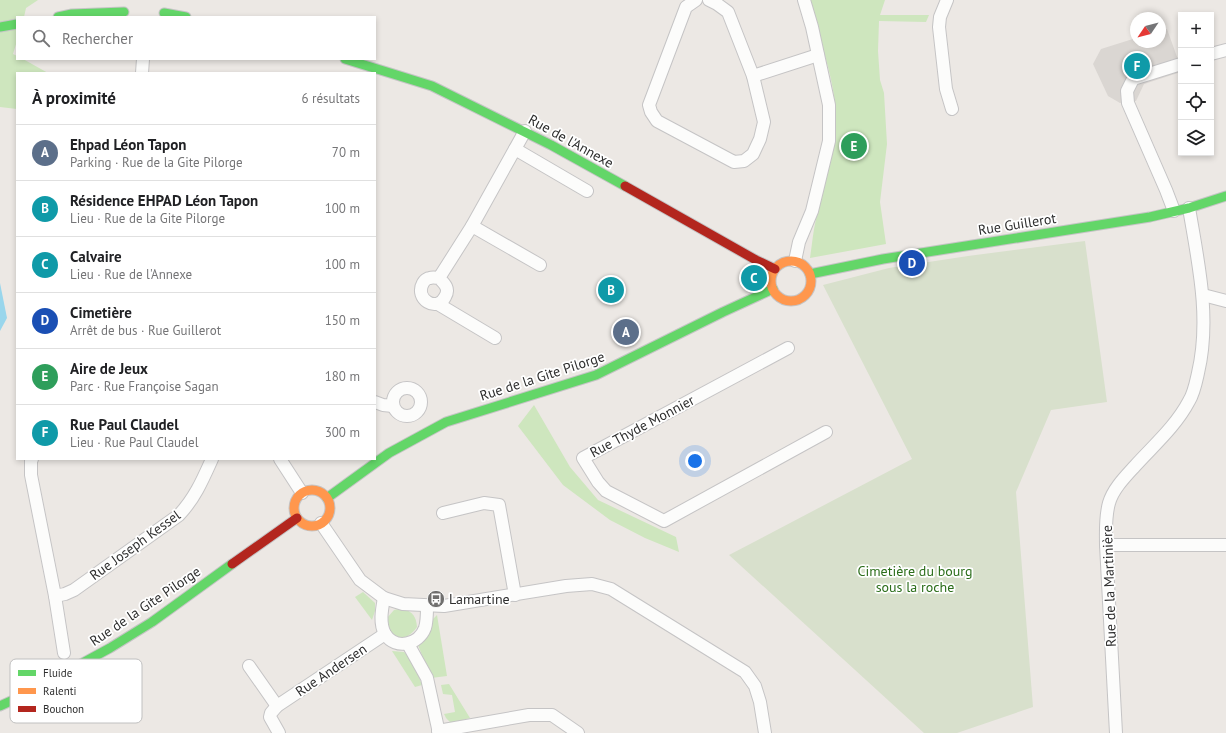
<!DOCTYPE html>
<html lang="fr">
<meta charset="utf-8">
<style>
body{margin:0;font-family:"PT Sans",sans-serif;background:#f2f2f2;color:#202124}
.controls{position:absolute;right:12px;top:12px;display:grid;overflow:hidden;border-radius:0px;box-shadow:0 2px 6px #0003}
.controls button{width:36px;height:36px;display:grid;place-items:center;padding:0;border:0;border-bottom:1px solid #e0e0e0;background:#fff;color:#202124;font:20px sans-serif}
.compass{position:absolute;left:1130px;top:12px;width:36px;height:36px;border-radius:50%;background:#fff;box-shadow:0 2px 6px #0003;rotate:235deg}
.you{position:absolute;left:695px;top:461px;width:14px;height:14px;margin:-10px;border:3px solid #fff;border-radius:50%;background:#1a73e8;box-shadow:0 0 0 6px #1a73e833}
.badge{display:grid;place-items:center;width:26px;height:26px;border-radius:50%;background:#706f6e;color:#fff;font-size:13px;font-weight:700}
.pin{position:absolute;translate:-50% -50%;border:2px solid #fff;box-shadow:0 1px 4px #0006}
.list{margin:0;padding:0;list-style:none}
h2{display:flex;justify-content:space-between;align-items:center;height:52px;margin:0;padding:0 16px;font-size:17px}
h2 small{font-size:13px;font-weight:400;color:#757577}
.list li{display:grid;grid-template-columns:26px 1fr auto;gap:12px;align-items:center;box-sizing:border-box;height:56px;padding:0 16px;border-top:1px solid #e0e0e0}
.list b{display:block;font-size:15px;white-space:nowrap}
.list p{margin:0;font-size:13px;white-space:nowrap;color:#757577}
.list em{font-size:13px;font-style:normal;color:#757577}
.icon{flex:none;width:22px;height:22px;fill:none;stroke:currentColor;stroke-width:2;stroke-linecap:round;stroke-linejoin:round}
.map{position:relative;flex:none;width:1226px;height:733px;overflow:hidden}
.search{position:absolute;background:#fff;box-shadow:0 2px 6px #0003;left:16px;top:16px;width:360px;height:44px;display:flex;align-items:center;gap:10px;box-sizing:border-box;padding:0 14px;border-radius:0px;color:#757577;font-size:15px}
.panel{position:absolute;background:#fff;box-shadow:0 2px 6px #0003;left:16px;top:72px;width:360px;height:388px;border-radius:0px}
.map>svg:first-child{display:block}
.green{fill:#cee6be}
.cemetery{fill:#d8e0cc}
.plaza{fill:#dad6d2}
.water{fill:#99d6ec}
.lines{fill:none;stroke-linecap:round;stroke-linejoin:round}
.street-casing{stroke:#c5c4c5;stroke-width:14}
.fast-casing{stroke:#c5c4c5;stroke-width:11}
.slow-casing{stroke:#c5c4c5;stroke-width:11}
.jam-casing{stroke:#c5c4c5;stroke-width:11}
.street{stroke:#fcfcfb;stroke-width:12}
.fast{stroke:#63d668;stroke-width:9}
.slow{stroke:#ff974d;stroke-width:9}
.jam{stroke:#b3261e;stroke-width:9}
.labels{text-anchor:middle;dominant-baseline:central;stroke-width:3.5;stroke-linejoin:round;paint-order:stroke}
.street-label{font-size:14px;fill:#2e2e2e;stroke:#fff}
.park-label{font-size:14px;fill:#2c6e1b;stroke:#fff}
.poi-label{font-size:14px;fill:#2e2e2e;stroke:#fff;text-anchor:start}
.key{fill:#fff;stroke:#c0c0c0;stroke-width:1}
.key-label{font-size:11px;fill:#2e2e2e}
</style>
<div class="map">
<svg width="1226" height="733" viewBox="0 0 1226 733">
<rect width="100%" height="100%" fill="#ece8e4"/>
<g class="green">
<polygon points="0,0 38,0 26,8 24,17 17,17 17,41 13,54 17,56 17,59 23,59 48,73 17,73 17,109 0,107"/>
<path d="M 808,0 L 885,0 L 880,15 L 929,15 L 926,22 L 879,21 L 878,51 L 880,80 L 884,93 L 887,144 L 880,202 L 886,244 L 810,258 C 812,245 813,232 816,219 C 822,187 836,155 836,121 C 836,80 819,39 808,0 Z"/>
<polygon points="534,405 570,467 598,500 676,537 679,552 645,538 610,520 563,485 518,426"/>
<polygon points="363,592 375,603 375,611 372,620 355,597"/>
<path d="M 403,608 C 413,613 416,616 417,627 C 409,638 401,641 389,633 L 387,618 L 394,610 Z"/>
<polygon points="437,615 447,676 431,678 418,645 424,639 430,622"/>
<polygon points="392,651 404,652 412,659 422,685 415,687"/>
<polygon points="449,684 470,718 451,723 446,718 444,714 455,712 452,695 443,694 441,685"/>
</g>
<polygon class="cemetery" points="1085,241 1107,402 1051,410 1016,492 1033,707 957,733 924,733 729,555 912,459 823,285 889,268 968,256"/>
<polygon class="plaza" points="1167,29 1181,68 1181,72 1144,84 1136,101 1120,103 1108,96 1093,64 1101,49 1136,38 1136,42 1160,42 1160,31"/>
<polygon class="water" points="0,283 7,318 0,331"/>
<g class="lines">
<defs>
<g id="street">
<polyline points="696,0 686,7 649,105 651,112 657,121 734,162 744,161 753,154 760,139 764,122 753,76 728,12 717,4 709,0"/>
<polyline points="947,0 940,17 939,27 946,89 952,109"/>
<polyline points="1211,54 1226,50"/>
<polyline points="142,73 143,59"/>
<polyline points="753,76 818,55"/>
<polyline points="515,149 587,191"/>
<polyline points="1174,211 1166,190 1128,103 1127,91 1133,79 1181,64"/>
<polyline points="472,226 540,265"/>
<polyline points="795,261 799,242 812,211 829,141 829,105 812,27 804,0"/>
<path d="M 439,278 C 445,284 450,289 445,297 C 437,313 414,299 423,283 C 424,281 427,278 430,278 C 433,277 437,278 439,278 L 472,226 L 525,131"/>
<polyline points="1203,295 1226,301"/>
<polyline points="438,304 495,338"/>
<polyline points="788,348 583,458 598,482 606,491 664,521 826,432"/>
<circle cx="407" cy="402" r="14"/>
<polyline points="375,402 383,405 393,406"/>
<polyline points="32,459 31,461 31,475 55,596 64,653"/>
<polyline points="280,459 302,493"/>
<polyline points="443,513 484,503 499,505 515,595"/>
<polyline points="321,523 360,580 384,598 403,604 444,606 566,586 592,584 611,589 745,672 755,686 760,702 765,733"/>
<polyline points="1106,545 1226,545"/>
<path d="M 55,596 L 65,594 L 74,590 L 179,515 C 195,498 203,479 212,459"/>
<path d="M 384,598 C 382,609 379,623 385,634 C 396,651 419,644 425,628 C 427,622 427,612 427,606"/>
<polyline points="408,644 427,678 439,733"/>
<polyline points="249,666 277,706"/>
<polyline points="438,731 529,715 552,715 578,733"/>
<polyline points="279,733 270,717 271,713 277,706 385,634"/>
<path d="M 1116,733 L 1106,545 C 1106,531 1105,517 1109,503 C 1113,489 1125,477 1135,466 C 1153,446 1176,426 1189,401 C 1194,393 1196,382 1198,373 C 1211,318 1198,262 1189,208"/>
</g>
<g id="fast">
<polyline points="164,13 186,17"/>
<polyline points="58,17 72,14 124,12"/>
<polyline points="0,27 17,24"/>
<polyline points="345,59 432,86 551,145 625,186"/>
<polyline points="810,274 883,259 1150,217 1189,208 1226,196"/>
<polyline points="327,498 389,453 446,422 596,375 723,312 773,289"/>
<polyline points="0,706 24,695 110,648 152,622 232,564"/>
</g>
<g id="slow">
<circle cx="791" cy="281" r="20"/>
<circle cx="312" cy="508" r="18"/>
</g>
<g id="jam">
<polyline points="625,186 756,260 775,269"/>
<polyline points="232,564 297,518"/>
</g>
</defs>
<use href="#street" class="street-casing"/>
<use href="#fast" class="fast-casing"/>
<use href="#slow" class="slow-casing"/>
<use href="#jam" class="jam-casing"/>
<use href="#street" class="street"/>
<use href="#fast" class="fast"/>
<use href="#slow" class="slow"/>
<use href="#jam" class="jam"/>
</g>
<defs>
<symbol id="bus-disc" viewBox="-11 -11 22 22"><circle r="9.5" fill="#706f6e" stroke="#fff"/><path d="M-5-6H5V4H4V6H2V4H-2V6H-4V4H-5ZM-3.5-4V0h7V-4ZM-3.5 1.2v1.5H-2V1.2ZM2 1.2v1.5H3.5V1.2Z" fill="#fff"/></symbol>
</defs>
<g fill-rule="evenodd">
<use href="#bus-disc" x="426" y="589" width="20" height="20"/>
</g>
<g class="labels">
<g class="street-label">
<text transform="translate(571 141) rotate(29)">Rue de l'Annexe</text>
<text transform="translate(1017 224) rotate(-9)">Rue Guillerot</text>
<text transform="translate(542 376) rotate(-18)">Rue de la Gite Pilorge</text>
<text transform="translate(642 426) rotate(-28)">Rue Thyde Monnier</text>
<text transform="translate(135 545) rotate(-36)">Rue Joseph Kessel</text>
<text transform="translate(1109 586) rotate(-92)">Rue de la Martinière</text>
<text transform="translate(145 606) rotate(-34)">Rue de la Gite Pilorge</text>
<text transform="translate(331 670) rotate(-34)">Rue Andersen</text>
</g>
<g class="park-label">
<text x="915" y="571">Cimetière du bourg<tspan x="915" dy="16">sous la roche</tspan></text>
</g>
<g class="poi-label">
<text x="449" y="599">Lamartine</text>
</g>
</g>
<rect x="10" y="659" width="132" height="64" rx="6" class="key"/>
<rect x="18" y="670" width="18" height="6" fill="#63d668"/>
<rect x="18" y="688" width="18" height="6" fill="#ff974d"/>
<rect x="18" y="706" width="18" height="6" fill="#b3261e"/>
<g class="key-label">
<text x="43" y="677">Fluide</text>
<text x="43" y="695">Ralenti</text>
<text x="43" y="713">Bouchon</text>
</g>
</svg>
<div class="controls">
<button>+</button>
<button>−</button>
<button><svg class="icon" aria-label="locate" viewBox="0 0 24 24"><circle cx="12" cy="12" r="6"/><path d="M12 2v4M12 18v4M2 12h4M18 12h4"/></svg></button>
<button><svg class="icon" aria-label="layers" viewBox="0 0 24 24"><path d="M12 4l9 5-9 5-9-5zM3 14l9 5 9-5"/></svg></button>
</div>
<svg class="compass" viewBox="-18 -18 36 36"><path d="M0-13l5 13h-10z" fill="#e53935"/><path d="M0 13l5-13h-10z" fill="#757577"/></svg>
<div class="you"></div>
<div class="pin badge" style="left:626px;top:332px;background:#5c6f8a">A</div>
<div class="pin badge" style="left:611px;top:290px;background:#0f9aa8">B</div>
<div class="pin badge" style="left:754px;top:278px;background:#0f9aa8">C</div>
<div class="pin badge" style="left:912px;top:263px;background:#1a4fb4">D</div>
<div class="pin badge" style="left:854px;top:146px;background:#2e9e5b">E</div>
<div class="pin badge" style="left:1137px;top:66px;background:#0f9aa8">F</div>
<div class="search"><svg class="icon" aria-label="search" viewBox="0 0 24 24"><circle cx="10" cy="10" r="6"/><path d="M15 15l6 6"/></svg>Rechercher</div>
<section class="panel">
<h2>À proximité<small>6 résultats</small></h2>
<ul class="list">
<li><span class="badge" style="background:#5c6f8a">A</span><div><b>Ehpad Léon Tapon</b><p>Parking · Rue de la Gite Pilorge</p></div><em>70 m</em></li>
<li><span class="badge" style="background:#0f9aa8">B</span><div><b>Résidence EHPAD Léon Tapon</b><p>Lieu · Rue de la Gite Pilorge</p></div><em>100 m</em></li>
<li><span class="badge" style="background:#0f9aa8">C</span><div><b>Calvaire</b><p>Lieu · Rue de l'Annexe</p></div><em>100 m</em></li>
<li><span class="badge" style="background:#1a4fb4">D</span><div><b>Cimetière</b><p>Arrêt de bus · Rue Guillerot</p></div><em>150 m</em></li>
<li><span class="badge" style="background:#2e9e5b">E</span><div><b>Aire de Jeux</b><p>Parc · Rue Françoise Sagan</p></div><em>180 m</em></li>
<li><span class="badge" style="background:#0f9aa8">F</span><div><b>Rue Paul Claudel</b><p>Lieu · Rue Paul Claudel</p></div><em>300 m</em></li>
</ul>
</section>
</div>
